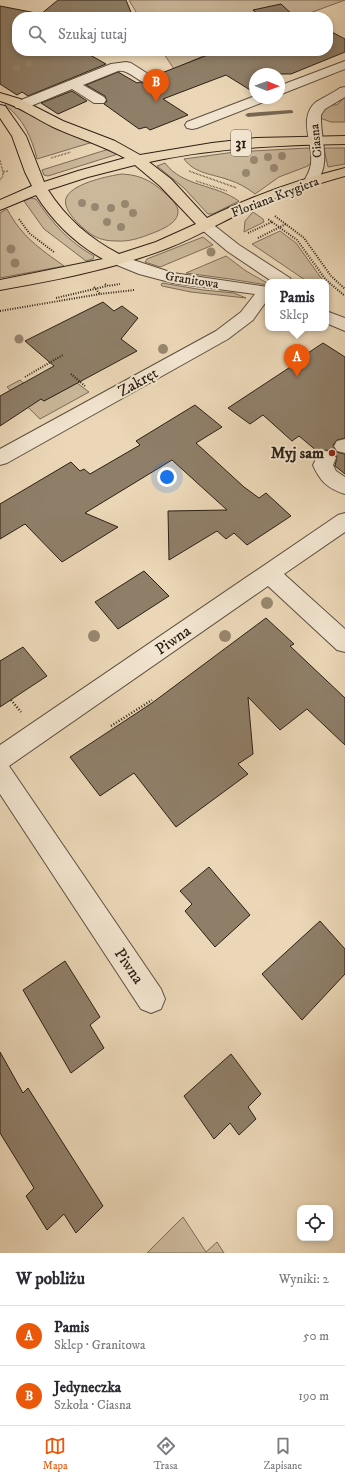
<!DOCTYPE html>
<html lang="pl">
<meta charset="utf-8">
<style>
body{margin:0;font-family:"IM FELL DW Pica",serif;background:#f7f7f7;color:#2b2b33}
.controls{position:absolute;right:12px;bottom:12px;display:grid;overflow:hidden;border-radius:8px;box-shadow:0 2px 6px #0003}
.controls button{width:36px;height:36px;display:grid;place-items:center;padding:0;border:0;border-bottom:1px solid #e1e1e2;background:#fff;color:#2b2b33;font:20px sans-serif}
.compass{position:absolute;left:249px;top:68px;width:36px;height:36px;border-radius:50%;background:#fff;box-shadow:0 2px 6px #0003;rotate:91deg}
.you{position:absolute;left:167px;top:477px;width:14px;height:14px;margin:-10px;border:3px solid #fff;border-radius:50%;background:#1a73e8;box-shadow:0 0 0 6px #1a73e833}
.badge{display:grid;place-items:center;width:26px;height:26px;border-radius:50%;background:#ea580c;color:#fff;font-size:13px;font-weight:700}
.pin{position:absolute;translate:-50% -33px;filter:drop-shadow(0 1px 2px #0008)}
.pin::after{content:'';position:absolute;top:21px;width:14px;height:12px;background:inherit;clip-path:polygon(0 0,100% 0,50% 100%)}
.popup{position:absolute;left:265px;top:279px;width:64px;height:52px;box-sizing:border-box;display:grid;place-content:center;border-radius:8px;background:#fff;filter:drop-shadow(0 1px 3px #0005);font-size:13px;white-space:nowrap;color:#7c7c81}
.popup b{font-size:15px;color:#2b2b33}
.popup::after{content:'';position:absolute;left:50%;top:100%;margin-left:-8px;border:8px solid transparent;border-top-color:#fff}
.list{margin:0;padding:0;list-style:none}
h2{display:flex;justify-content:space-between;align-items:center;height:52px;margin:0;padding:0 16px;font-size:17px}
h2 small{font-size:13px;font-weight:400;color:#7c7c81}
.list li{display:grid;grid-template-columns:26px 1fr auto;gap:12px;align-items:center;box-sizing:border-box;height:60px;padding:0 16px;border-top:1px solid #e1e1e2}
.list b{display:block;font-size:15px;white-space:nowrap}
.list p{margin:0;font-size:13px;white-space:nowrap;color:#7c7c81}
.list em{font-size:13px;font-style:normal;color:#7c7c81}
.icon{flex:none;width:22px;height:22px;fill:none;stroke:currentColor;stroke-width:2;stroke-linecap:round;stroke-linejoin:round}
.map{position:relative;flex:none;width:345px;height:1253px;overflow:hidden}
.search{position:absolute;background:#fff;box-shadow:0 2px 6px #0003;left:12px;right:12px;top:12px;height:44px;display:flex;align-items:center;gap:10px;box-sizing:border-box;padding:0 14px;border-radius:16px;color:#7c7c81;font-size:15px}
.sheet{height:172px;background:#fff}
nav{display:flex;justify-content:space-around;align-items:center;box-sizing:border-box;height:56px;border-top:1px solid #e1e1e2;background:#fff;font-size:11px;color:#7c7c81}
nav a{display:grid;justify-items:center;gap:2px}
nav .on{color:#ea580c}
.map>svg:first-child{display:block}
.green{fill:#cbb89b;stroke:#7c6c58}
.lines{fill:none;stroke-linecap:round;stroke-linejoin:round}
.stream{fill:#786955;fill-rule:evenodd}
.building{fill:#8f7f69;stroke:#2c2015}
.minor-casing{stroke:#5c4e3e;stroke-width:2}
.major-casing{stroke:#2c2015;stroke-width:2}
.path-far2{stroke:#2c2015;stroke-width:1.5;stroke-dasharray:0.5 1;stroke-linecap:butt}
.path-far1{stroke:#2c2015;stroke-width:2;stroke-dasharray:1 1.5;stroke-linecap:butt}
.path{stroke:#2c2015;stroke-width:2.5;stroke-dasharray:1 2;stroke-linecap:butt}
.minor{fill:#f2e5d0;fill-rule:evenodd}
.major{fill:#ebd7b7;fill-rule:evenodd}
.tree{fill:#988770}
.poi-dot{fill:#8f2418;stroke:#f2e5d0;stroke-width:1.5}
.labels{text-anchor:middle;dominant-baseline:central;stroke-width:4;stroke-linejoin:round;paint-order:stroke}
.far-street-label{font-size:13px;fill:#2c2015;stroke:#f2e5d0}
.shield{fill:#f2e5d0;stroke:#675b4d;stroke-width:1}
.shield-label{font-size:15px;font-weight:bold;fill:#2c2015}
.street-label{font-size:16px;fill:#2c2015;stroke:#f2e5d0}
.poi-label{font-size:16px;font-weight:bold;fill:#2c2015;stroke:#f2e5d0;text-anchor:end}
</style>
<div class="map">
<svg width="345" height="1253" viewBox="0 0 345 1253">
<rect width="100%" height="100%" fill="#ebd7b7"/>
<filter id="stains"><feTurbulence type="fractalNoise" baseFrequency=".005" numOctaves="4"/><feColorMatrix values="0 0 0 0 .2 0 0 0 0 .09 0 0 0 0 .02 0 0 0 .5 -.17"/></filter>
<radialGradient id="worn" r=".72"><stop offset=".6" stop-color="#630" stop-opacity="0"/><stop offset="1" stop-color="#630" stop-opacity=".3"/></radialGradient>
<g class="green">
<polygon points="129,0 345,0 299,17 139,17"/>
<polygon points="162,51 214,51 174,69"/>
<path d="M 345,97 L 345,122 L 331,122 L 320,118 C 323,109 328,104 337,105 Z"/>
<path d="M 6,103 L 8,103 L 93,142 L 37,159 C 32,138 23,118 5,105 Z"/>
<path d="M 308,148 L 311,149 L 312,161 L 308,166 L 279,177 L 255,194 C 247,188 239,183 229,180 C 213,174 195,174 184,159 L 235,152 Z"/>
<polygon points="326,148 345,148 345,164 328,167 324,149"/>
<polygon points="109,149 118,154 48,176 44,175 42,170"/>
<path d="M 165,163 C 183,187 215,184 239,201 L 213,214 L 208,214 L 184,188 L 157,166 Z"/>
<path d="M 122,174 C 143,175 155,183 170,198 C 173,201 177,205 178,210 C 179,221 167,227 158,231 C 145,236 132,242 117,241 C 109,241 101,240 94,236 C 84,230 59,209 67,196 C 75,183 108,176 122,174 Z"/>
<path d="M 31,198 L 36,199 C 52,223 69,242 94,256 L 93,259 L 86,261 L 44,229 L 24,201 Z"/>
<path d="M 7,209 C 22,237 39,248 64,266 L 0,278 L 0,213 Z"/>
<polygon points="253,212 263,219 264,222 244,232 245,221"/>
<polygon points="280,231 296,243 324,282 308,282 252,244"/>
<polygon points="203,237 213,245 160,267 145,262 147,259"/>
<polygon points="226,256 246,271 267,283 267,285 230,279 186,273"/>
<polygon points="162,283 203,290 234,293 246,298 191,292 162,286 161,285"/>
<polygon points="20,380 44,401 77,383 89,392 40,419 7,387"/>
<polygon points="183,1217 206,1252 217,1242 224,1253 147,1253"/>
</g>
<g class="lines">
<polygon class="stream" points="291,110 293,111 293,113 248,117 245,115 248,113"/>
</g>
<g class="building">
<polygon points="58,0 126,0 133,17 17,17 17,51 83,51 106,64 28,96 22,92 17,95 0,84 0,6 41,14"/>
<polygon points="281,4 295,17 261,17 253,10"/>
<polygon points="328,30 345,39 345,52 291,74 255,74 255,93 226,75 163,99 188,115 150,130 146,127 139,129 104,104 107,101 105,96 86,85 118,72 137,83 140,82 148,85 153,84 155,80 154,76 218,51 328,51"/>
<polygon points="72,91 87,101 58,114 41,103"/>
<polygon points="103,302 114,311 122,306 138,318 121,339 137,351 44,401 41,399 0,426 0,396 54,366 25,341"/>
<polygon points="323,343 345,357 345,438 337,440 333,445 336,452 345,454 345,474 335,466 337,457 333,452 326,450 318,452 299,436 292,441 263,415 250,424 228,408 304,358 302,357"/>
<polygon points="195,405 222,427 196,443 244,487 259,498 266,493 291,516 247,545 234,533 226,539 217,531 169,560 168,511 227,510 172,460 85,513 118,527 62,562 25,524 0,539 0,504 71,462 80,471 84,469 90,474 140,445 136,441"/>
<polygon points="144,571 169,596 118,629 95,602"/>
<polygon points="266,618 294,644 290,646 345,698 345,745 307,709 280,730 248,697 253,754 238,764 248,774 176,827 134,773 100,796 70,757 152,703"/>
<polygon points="23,647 47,676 0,707 0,661"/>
<polygon points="209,867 250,915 215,947 185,911 192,904 180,891"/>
<polygon points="320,921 345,949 345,974 302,1020 262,974"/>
<polygon points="65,961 100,1017 90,1025 104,1048 71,1073 23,990"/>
<polygon points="0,1052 23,1093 28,1088 103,1206 76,1233 64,1214 47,1230 26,1196 34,1188 0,1133"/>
<polygon points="231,1054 261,1094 248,1107 256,1119 239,1135 230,1123 214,1139 184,1096"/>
</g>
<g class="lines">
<defs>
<g id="minor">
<polygon points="345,61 345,69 279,95 279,86"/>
<path d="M 126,62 L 131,63 L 153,77 L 154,80 L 153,83 C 139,86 131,69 118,71 L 83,85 L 104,97 L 106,100 L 104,103 L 94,103 L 72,89 L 26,108 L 16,108 L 14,105 L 16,102 L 111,64 Z"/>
<path d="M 345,87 L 345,97 L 325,109 L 321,115 C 320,141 332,161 316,184 L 311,185 L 306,184 L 304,181 C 307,176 310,170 311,164 C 314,144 297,118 316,102 C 324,97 333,93 340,88 Z"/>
<polygon points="255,96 255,98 268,98 266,101 197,128 192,129 187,128 185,125 187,122"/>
<polygon points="206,221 211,223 239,245 290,278 292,282 273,282 227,251 201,229 198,226 201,223"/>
<polygon points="118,255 173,273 268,287 268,299 253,320 228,339 7,463 0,465 0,449 216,331 241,312 255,294 173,283 139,274 112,263 110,260 112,257"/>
<polygon points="326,311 345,318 345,331 326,323"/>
<polygon points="345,439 345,453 337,451 334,446 337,441"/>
<path d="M 326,451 L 333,453 L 336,458 L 333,465 L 336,471 L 345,477 L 345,494 C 328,489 320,481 313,465 L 319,453 Z"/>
<polygon points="345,513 345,532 284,574 345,629 345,652 337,650 268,586 9,766 161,989 165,999 161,1009 151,1013 141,1009 0,794 0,745 338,515"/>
</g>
<path id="major" d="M 0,93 L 20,99 L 63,121 L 115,141 L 140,155 L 212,143 L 256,138 L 345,136 L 345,144 C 279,145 214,148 149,162 L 171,179 L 207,218 C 252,196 297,180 345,168 L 345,176 C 313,185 281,195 250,209 C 222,221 197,237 168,248 C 114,269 57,280 0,290 L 0,280 L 103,259 C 76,244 53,222 36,195 L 0,210 L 0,200 L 32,186 L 25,172 L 12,136 L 0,118 L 0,105 L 5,106 L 26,136 L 44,182 L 78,171 L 125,158 C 102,145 77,138 53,127 C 36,119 19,106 0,101 ZM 135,165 L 160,186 L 196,224 L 156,242 L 119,254 C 90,239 66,218 48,190 L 88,177 Z"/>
</defs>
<use href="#minor" class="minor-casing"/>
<use href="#major" class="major-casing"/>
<g class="path-far2">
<polyline points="51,158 71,152"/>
<polyline points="0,160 3,172"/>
<polyline points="189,171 237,188"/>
<polyline points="0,180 3,176 3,172 8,171"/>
<polyline points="196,181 227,191"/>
</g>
<g class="path-far1">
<polyline points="275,216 304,238 331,276 345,289"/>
<polyline points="19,219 29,233 54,252"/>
<polyline points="272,222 297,240 326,280 345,296"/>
<polyline points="248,233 272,222 268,219"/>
<polyline points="258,238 286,224"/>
<polyline points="105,284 108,286 120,284"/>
<polyline points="94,287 100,294 134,290"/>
<polyline points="56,298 107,286"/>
<polyline points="0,311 100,294"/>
<polyline points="71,374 85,386"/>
<polyline points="25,377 63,355"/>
</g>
<g class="path">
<polyline points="11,700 21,712"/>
<polyline points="111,726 152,700"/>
</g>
<use href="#minor" class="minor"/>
<use href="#major" class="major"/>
</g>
<g class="tree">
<circle cx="29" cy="63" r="3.5"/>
<circle cx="17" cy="68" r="3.5"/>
<circle cx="282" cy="156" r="4"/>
<circle cx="268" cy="157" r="4"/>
<circle cx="254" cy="160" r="4"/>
<circle cx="274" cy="168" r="4"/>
<circle cx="246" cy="173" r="4"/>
<circle cx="82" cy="203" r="4"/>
<circle cx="125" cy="204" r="4"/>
<circle cx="95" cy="207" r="4"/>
<circle cx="111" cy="208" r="4"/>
<circle cx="133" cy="213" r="4"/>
<circle cx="107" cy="222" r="4"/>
<circle cx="121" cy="227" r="4"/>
<circle cx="11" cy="249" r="4.5"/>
<circle cx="211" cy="252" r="4.5"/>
<circle cx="15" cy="263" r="4.5"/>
<circle cx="19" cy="339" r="4.5"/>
<circle cx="163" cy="349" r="5"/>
<circle cx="267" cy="603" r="6"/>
<circle cx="94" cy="636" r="6"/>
<circle cx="225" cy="636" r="6"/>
</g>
<circle class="poi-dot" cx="332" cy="453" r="4"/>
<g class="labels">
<g class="far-street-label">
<text transform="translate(316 141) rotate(-96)">Ciasna</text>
<text transform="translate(275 197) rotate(-21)">Floriana Krygiera</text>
<text transform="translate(192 280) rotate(9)">Granitowa</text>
</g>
<rect class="shield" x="231" y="130" width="20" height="26" rx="3"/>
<g class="shield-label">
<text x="241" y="143">31</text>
</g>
<g class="street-label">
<text transform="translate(138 382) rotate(-29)">Zakręt</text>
<text transform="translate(173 640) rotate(-35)">Piwna</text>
<text transform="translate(129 966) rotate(56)">Piwna</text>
</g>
<g class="poi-label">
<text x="324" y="453">Myj sam</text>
</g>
</g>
<rect width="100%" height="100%" filter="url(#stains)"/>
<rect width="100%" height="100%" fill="url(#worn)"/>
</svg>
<div class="controls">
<button><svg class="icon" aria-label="locate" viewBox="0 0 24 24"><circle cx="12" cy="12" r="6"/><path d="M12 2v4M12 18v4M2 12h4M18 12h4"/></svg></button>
</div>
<svg class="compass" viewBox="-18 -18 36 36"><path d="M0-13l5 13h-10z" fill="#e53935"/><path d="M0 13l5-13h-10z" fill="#7c7c81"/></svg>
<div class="you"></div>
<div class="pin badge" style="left:297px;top:377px">A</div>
<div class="popup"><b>Pamis</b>Sklep</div>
<div class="pin badge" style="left:156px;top:102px">B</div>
<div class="search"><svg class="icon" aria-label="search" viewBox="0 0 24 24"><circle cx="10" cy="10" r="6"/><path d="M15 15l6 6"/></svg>Szukaj tutaj</div>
</div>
<section class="sheet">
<h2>W pobliżu<small>Wyniki: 2</small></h2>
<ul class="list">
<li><span class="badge">A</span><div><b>Pamis</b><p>Sklep · Granitowa</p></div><em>50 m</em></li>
<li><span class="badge">B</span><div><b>Jedyneczka</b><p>Szkoła · Ciasna</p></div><em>190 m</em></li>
</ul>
</section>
<nav>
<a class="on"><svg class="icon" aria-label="map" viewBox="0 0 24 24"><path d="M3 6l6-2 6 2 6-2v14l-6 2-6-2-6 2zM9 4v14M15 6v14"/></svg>Mapa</a>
<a><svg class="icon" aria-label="directions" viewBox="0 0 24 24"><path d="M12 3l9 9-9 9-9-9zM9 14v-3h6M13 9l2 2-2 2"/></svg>Trasa</a>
<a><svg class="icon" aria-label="saved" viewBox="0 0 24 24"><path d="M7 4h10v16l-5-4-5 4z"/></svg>Zapisane</a>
</nav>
